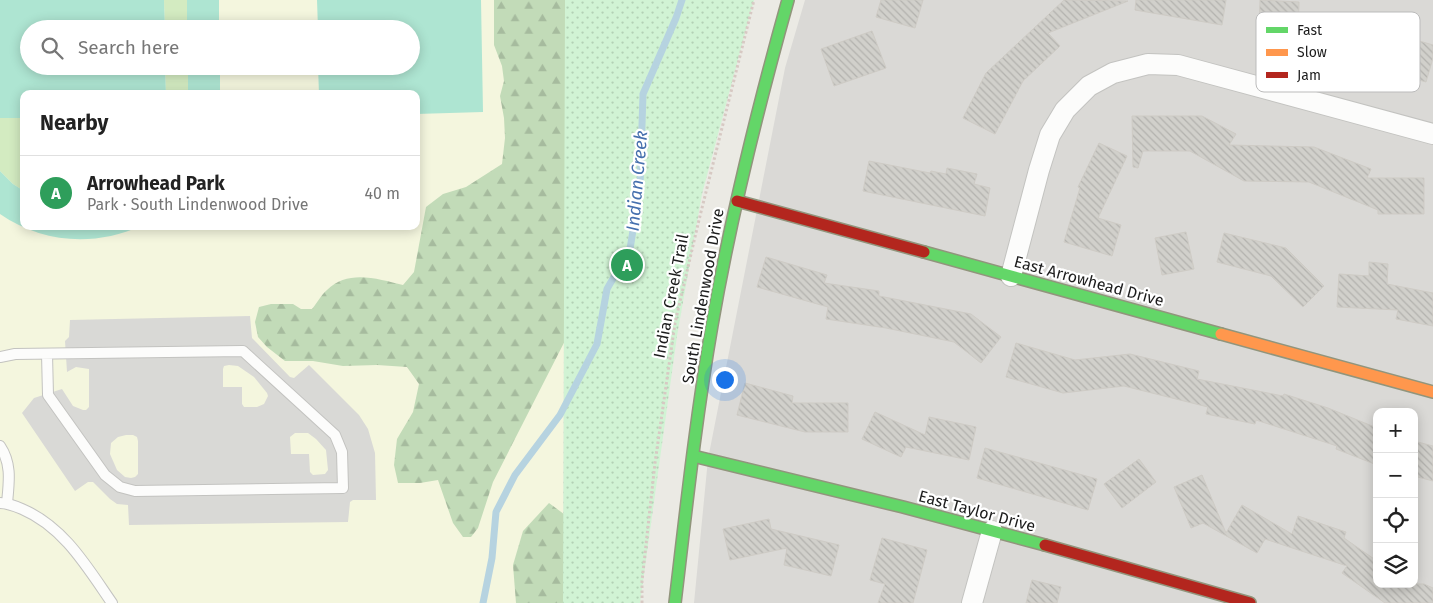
<!DOCTYPE html>
<meta charset="utf-8">
<style>
body{margin:0;font-family:"Fira Sans",sans-serif;background:#f6f6f6;color:#222}
.controls{position:absolute;right:15px;bottom:15px;display:grid;overflow:hidden;border-radius:10px;box-shadow:0 2px 12px #0003}
.controls button{width:45px;height:45px;display:grid;place-items:center;padding:0;border:0;border-bottom:1px solid #e0e0e0;background:#fff;color:#222;font:25px sans-serif}
.you{position:absolute;left:724px;top:379px;width:18px;height:18px;margin:-12px;border:4px solid #fff;border-radius:50%;background:#1a73e8;box-shadow:0 0 0 8px #1a73e833}
.badge{display:grid;place-items:center;width:32px;height:32px;border-radius:50%;background:#2563eb;color:#fff;font-size:16px;font-weight:700}
.pin{position:absolute;translate:-50% -50%;border:2px solid #fff;box-shadow:0 1px 5px #0006}
.list{margin:0;padding:0;list-style:none}
h2{display:flex;justify-content:space-between;align-items:center;height:65px;margin:0;padding:0 20px;font-size:21px}
h2 small{font-size:16px;font-weight:400;color:#767676}
.list li{display:grid;grid-template-columns:32px 1fr auto;gap:15px;align-items:center;box-sizing:border-box;height:75px;padding:0 20px;border-top:1px solid #e0e0e0}
.list b{display:block;font-size:19px;white-space:nowrap}
.list p{margin:0;font-size:16px;white-space:nowrap;color:#767676}
.list em{font-size:16px;font-style:normal;color:#767676}
.icon{flex:none;width:28px;height:28px;fill:none;stroke:currentColor;stroke-width:2;stroke-linecap:round;stroke-linejoin:round}
.map{position:relative;flex:none;width:1433px;height:603px;overflow:hidden}
.search{position:absolute;background:#fff;box-shadow:0 2px 12px #0003;left:20px;top:20px;width:400px;height:55px;display:flex;align-items:center;gap:12px;box-sizing:border-box;padding:0 18px;border-radius:28px;color:#767676;font-size:19px}
.panel{position:absolute;background:#fff;box-shadow:0 2px 12px #0003;left:20px;top:90px;width:400px;height:140px;border-radius:10px}
.map>svg:first-child{display:block}
.residential{fill:#dad9d6;fill-rule:evenodd}
.education{fill:#f4f6de;fill-rule:evenodd}
.grass{fill:#d3ebc1}
.forest{fill:url(#forest-firs)}
.park{fill:url(#park-dots)}
.pitch{fill:#aee5d2}
.parking{fill:#d9d9d6;fill-rule:evenodd}
.lines{fill:none;stroke-linecap:round;stroke-linejoin:round}
.stream{stroke:#b6d3e0;stroke-width:7}
.building{fill:url(#building-back-hatch);stroke:#cecbc5}
.lane-casing{stroke:#c3c3c0;stroke-width:12}
.street-casing{stroke:#c3c3c0;stroke-width:22}
.fast-casing{stroke:#91957c;stroke-width:14}
.slow-casing{stroke:#91957c;stroke-width:14}
.jam-casing{stroke:#91957c;stroke-width:14}
.path{stroke:#d7c9c3;stroke-width:3;stroke-dasharray:2.5 2.5;stroke-linecap:butt}
.lane{stroke:#fcfcfb;stroke-width:10}
.street{stroke:#fcfcfb;stroke-width:20}
.fast{stroke:#63d668;stroke-width:11}
.slow{stroke:#ff974d;stroke-width:11}
.jam{stroke:#b3261e;stroke-width:11}
.labels{text-anchor:middle;dominant-baseline:central;stroke-width:4.5;stroke-linejoin:round;paint-order:stroke}
.street-label{font-size:16px;fill:#1c1c1c;stroke:#fff}
.water-label{font-size:18px;font-style:italic;fill:#4670ae;stroke:#fff}
.key{fill:#fff;stroke:#bbb;stroke-width:1}
.key-label{font-size:14px;fill:#1c1c1c}
</style>
<div class="map">
<svg width="1433" height="603" viewBox="0 0 1433 603">
<defs>
<pattern id="forest-firs" width="22" height="20" patternUnits="userSpaceOnUse" patternTransform="scale(1.25)"><rect width="22" height="20" fill="#c2dbb8"/><path d="M5 1l3.5 6h-7zM16 11l3.5 6h-7z" fill="#a6bb9e"/></pattern>
<pattern id="park-dots" width="8" height="8" patternUnits="userSpaceOnUse" patternTransform="scale(1.25)"><rect width="8" height="8" fill="#d1f3d4"/><path d="M2 2h.1M6 6h.1" fill="none" stroke="#b3d0b5" stroke-width="1.8" stroke-linecap="round"/></pattern>
<pattern id="building-back-hatch" width="6" height="6" patternUnits="userSpaceOnUse" patternTransform="scale(1.25)"><rect width="6" height="6" fill="#d1d0cb"/><path d="M-1 5l2 2M0 0l6 6M5-1l2 2" fill="none" stroke="#b3b2ae"/></pattern>
</defs>
<rect width="100%" height="100%" fill="#ebeae4"/>
<path class="residential" d="M 805,0 L 1433,0 L 1433,603 L 694,603 L 708,459 L 785,68 ZM 1377,412 L 1414,412 L 1414,584 L 1377,584 Z"/>
<path class="education" d="M 0,0 L 565,0 L 563,603 L 0,603 ZM 29,29 L 411,29 L 411,66 L 29,66 ZM 24,94 L 416,94 L 416,226 L 24,226 Z"/>
<g class="grass">
<polygon points="164,0 187,0 187,29 165,29"/>
<polygon points="165,66 188,66 188,94 166,94"/>
<polygon points="0,118 24,118 24,191 13,184 0,171"/>
</g>
<g class="forest">
<path d="M 494,0 L 592,0 L 571,329 L 493,482 L 478,528 L 471,537 L 463,537 L 453,523 L 438,480 L 420,483 L 398,483 L 394,465 L 397,439 L 413,412 L 419,384 L 407,367 L 377,365 L 343,366 L 313,361 L 285,361 L 267,347 L 258,337 L 255,322 L 259,307 L 271,304 L 293,304 L 301,309 L 312,309 C 317,303 321,295 327,290 C 348,269 378,279 403,285 L 414,272 L 426,207 L 443,194 L 466,187 L 502,164 L 505,138 L 504,118 L 500,96 L 504,81 L 502,66 L 494,45 Z"/>
<polygon points="549,503 572,520 595,603 516,603 513,565 523,531"/>
</g>
<polygon class="park" points="565,0 754,0 702,194 677,336 640,603 563,603"/>
<g class="pitch">
<polygon points="0,0 164,0 165,29 29,29 29,66 165,66 166,94 24,94 24,118 0,118"/>
<rect x="187" y="0" width="32" height="29"/>
<polygon points="317,0 481,0 483,112 416,114 416,94 319,94 318,66 411,66 411,29 318,29"/>
<rect x="188" y="66" width="32" height="28"/>
<path d="M 0,171 L 13,184 L 24,191 L 24,226 L 141,226 C 94,247 42,243 0,214 Z"/>
</g>
<path class="parking" d="M 250,316 L 252,338 L 290,377 L 294,378 L 309,365 L 359,415 L 368,429 L 375,453 L 376,500 L 353,500 L 350,502 L 348,522 L 129,525 L 128,505 L 117,504 L 110,499 L 93,482 L 88,482 L 75,491 L 22,413 L 34,398 L 62,389 L 73,406 L 83,410 L 86,410 L 89,407 L 89,369 L 76,367 L 67,372 L 65,341 L 69,337 L 70,320 ZM 229,365 L 238,366 L 254,377 L 267,393 L 268,396 L 264,404 L 257,407 L 244,407 L 242,404 L 242,387 L 223,387 L 223,369 L 224,366 ZM 295,433 L 308,433 L 316,439 L 326,450 L 328,470 L 325,474 L 313,475 L 310,472 L 309,454 L 291,454 L 290,437 ZM 126,435 L 133,435 L 137,437 L 138,441 L 138,474 L 135,477 L 131,478 L 125,477 L 117,470 L 110,454 L 111,443 L 118,437 Z"/>
<g class="lines">
<polyline class="stream" points="483,603 492,558 496,512 515,475 560,415 597,344 607,289 630,249 640,187 643,94 676,18 682,0"/>
</g>
<g class="building">
<polygon points="881,0 923,0 915,28 876,17"/>
<polygon points="1064,0 1128,1 1048,33 1060,46 1023,81 995,134 963,118 986,73"/>
<polygon points="1136,0 1226,0 1222,25 1135,10"/>
<polygon points="1260,0 1299,2 1298,34 1259,33"/>
<polygon points="1358,23 1433,45 1433,58 1426,82 1378,68 1381,57 1351,49"/>
<polygon points="872,31 886,68 834,86 821,49"/>
<polygon points="1132,116 1202,116 1236,134 1229,145 1314,147 1371,169 1367,178 1424,178 1424,214 1378,214 1378,210 1309,182 1244,181 1190,151 1143,151 1138,168 1133,167"/>
<polygon points="1099,143 1127,156 1098,218 1121,225 1112,256 1064,242 1080,188 1078,187"/>
<polygon points="869,161 930,173 931,171 946,174 947,168 977,174 974,184 990,188 985,216 863,191"/>
<polygon points="1186,232 1194,269 1162,275 1155,238"/>
<polygon points="1224,233 1286,248 1324,286 1303,307 1271,276 1217,262"/>
<polygon points="766,257 827,275 824,283 879,291 879,296 971,314 1001,337 981,363 954,342 886,328 826,319 828,307 757,287"/>
<polygon points="1369,262 1388,264 1387,284 1433,293 1433,326 1396,319 1398,310 1337,307 1339,274 1369,276"/>
<polygon points="1016,343 1075,360 1130,354 1199,371 1197,379 1283,396 1284,394 1328,408 1377,428 1377,465 1336,449 1337,446 1256,420 1255,424 1206,414 1208,407 1124,386 1063,393 1006,377"/>
<polygon points="745,383 793,396 792,403 848,403 848,432 805,432 737,415"/>
<polygon points="875,412 925,435 929,417 976,427 969,460 906,447 901,457 862,439"/>
<polygon points="1414,441 1433,446 1433,481 1414,476"/>
<polygon points="985,448 1097,479 1088,510 977,478"/>
<polygon points="1139,459 1156,482 1122,508 1104,484"/>
<polygon points="1202,475 1226,533 1242,505 1292,534 1298,516 1346,532 1344,538 1377,561 1377,584 1424,584 1433,588 1433,603 1385,603 1342,573 1347,566 1265,539 1257,553 1203,523 1191,528 1174,487"/>
<polygon points="769,519 771,529 839,545 831,576 784,565 787,548 730,560 723,529"/>
<polygon points="882,538 927,550 913,603 878,603 885,584 870,580"/>
<polygon points="1032,580 1061,587 1057,603 1026,603"/>
</g>
<g class="lines">
<defs>
<g id="lane">
<polyline points="0,357 15,354 243,351 335,435 342,452 343,488 135,491 120,487 105,475 48,395 47,354"/>
<path d="M 0,446 C 12,464 9,482 7,503"/>
<path d="M 0,503 C 8,503 15,506 22,509 C 64,527 87,567 112,603"/>
</g>
<g id="street">
<polyline points="1011,276 1039,170 1050,135 1065,110 1089,86 1113,73 1148,64 1178,65 1433,134"/>
<polyline points="972,603 992,531"/>
</g>
<g id="fast">
<polyline points="924,252 1221,334"/>
<polyline points="693,456 903,507 1045,545"/>
<path d="M 675,603 C 686,510 696,417 712,325 C 731,215 758,107 788,0"/>
</g>
<polyline id="slow" points="1221,334 1433,392"/>
<g id="jam">
<polyline points="737,201 924,252"/>
<polyline points="1045,545 1250,603"/>
</g>
</defs>
<use href="#lane" class="lane-casing"/>
<use href="#street" class="street-casing"/>
<use href="#fast" class="fast-casing"/>
<use href="#slow" class="slow-casing"/>
<use href="#jam" class="jam-casing"/>
<polyline class="path" points="642,603 642,581 655,463 675,323 698,224 754,0"/>
<use href="#lane" class="lane"/>
<use href="#street" class="street"/>
<use href="#fast" class="fast"/>
<use href="#slow" class="slow"/>
<use href="#jam" class="jam"/>
</g>
<g class="labels">
<g class="street-label">
<text transform="translate(1089 281) rotate(15)">East Arrowhead Drive</text>
<text transform="translate(671 296) rotate(-79)">Indian Creek Trail</text>
<text transform="translate(703 296) rotate(-80)">South Lindenwood Drive</text>
<text transform="translate(977 511) rotate(15)">East Taylor Drive</text>
</g>
<g class="water-label">
<text transform="translate(637 181) rotate(-85)">Indian Creek</text>
</g>
</g>
<rect x="1256" y="12" width="164" height="80" rx="8" class="key"/>
<rect x="1266" y="27" width="22" height="6" fill="#63d668"/>
<rect x="1266" y="49" width="22" height="7" fill="#ff974d"/>
<rect x="1266" y="72" width="22" height="6" fill="#b3261e"/>
<g class="key-label">
<text x="1297" y="35">Fast</text>
<text x="1297" y="57">Slow</text>
<text x="1297" y="80">Jam</text>
</g>
</svg>
<div class="controls">
<button>+</button>
<button>−</button>
<button><svg class="icon" aria-label="locate" viewBox="0 0 24 24"><circle cx="12" cy="12" r="6"/><path d="M12 2v4M12 18v4M2 12h4M18 12h4"/></svg></button>
<button><svg class="icon" aria-label="layers" viewBox="0 0 24 24"><path d="M12 4l9 5-9 5-9-5zM3 14l9 5 9-5"/></svg></button>
</div>
<div class="you"></div>
<div class="pin badge" style="left:627px;top:265px;background:#2e9e5b">A</div>
<div class="search"><svg class="icon" aria-label="search" viewBox="0 0 24 24"><circle cx="10" cy="10" r="6"/><path d="M15 15l6 6"/></svg>Search here</div>
<section class="panel">
<h2>Nearby<small></small></h2>
<ul class="list">
<li><span class="badge" style="background:#2e9e5b">A</span><div><b>Arrowhead Park</b><p>Park · South Lindenwood Drive</p></div><em>40 m</em></li>
</ul>
</section>
</div>
